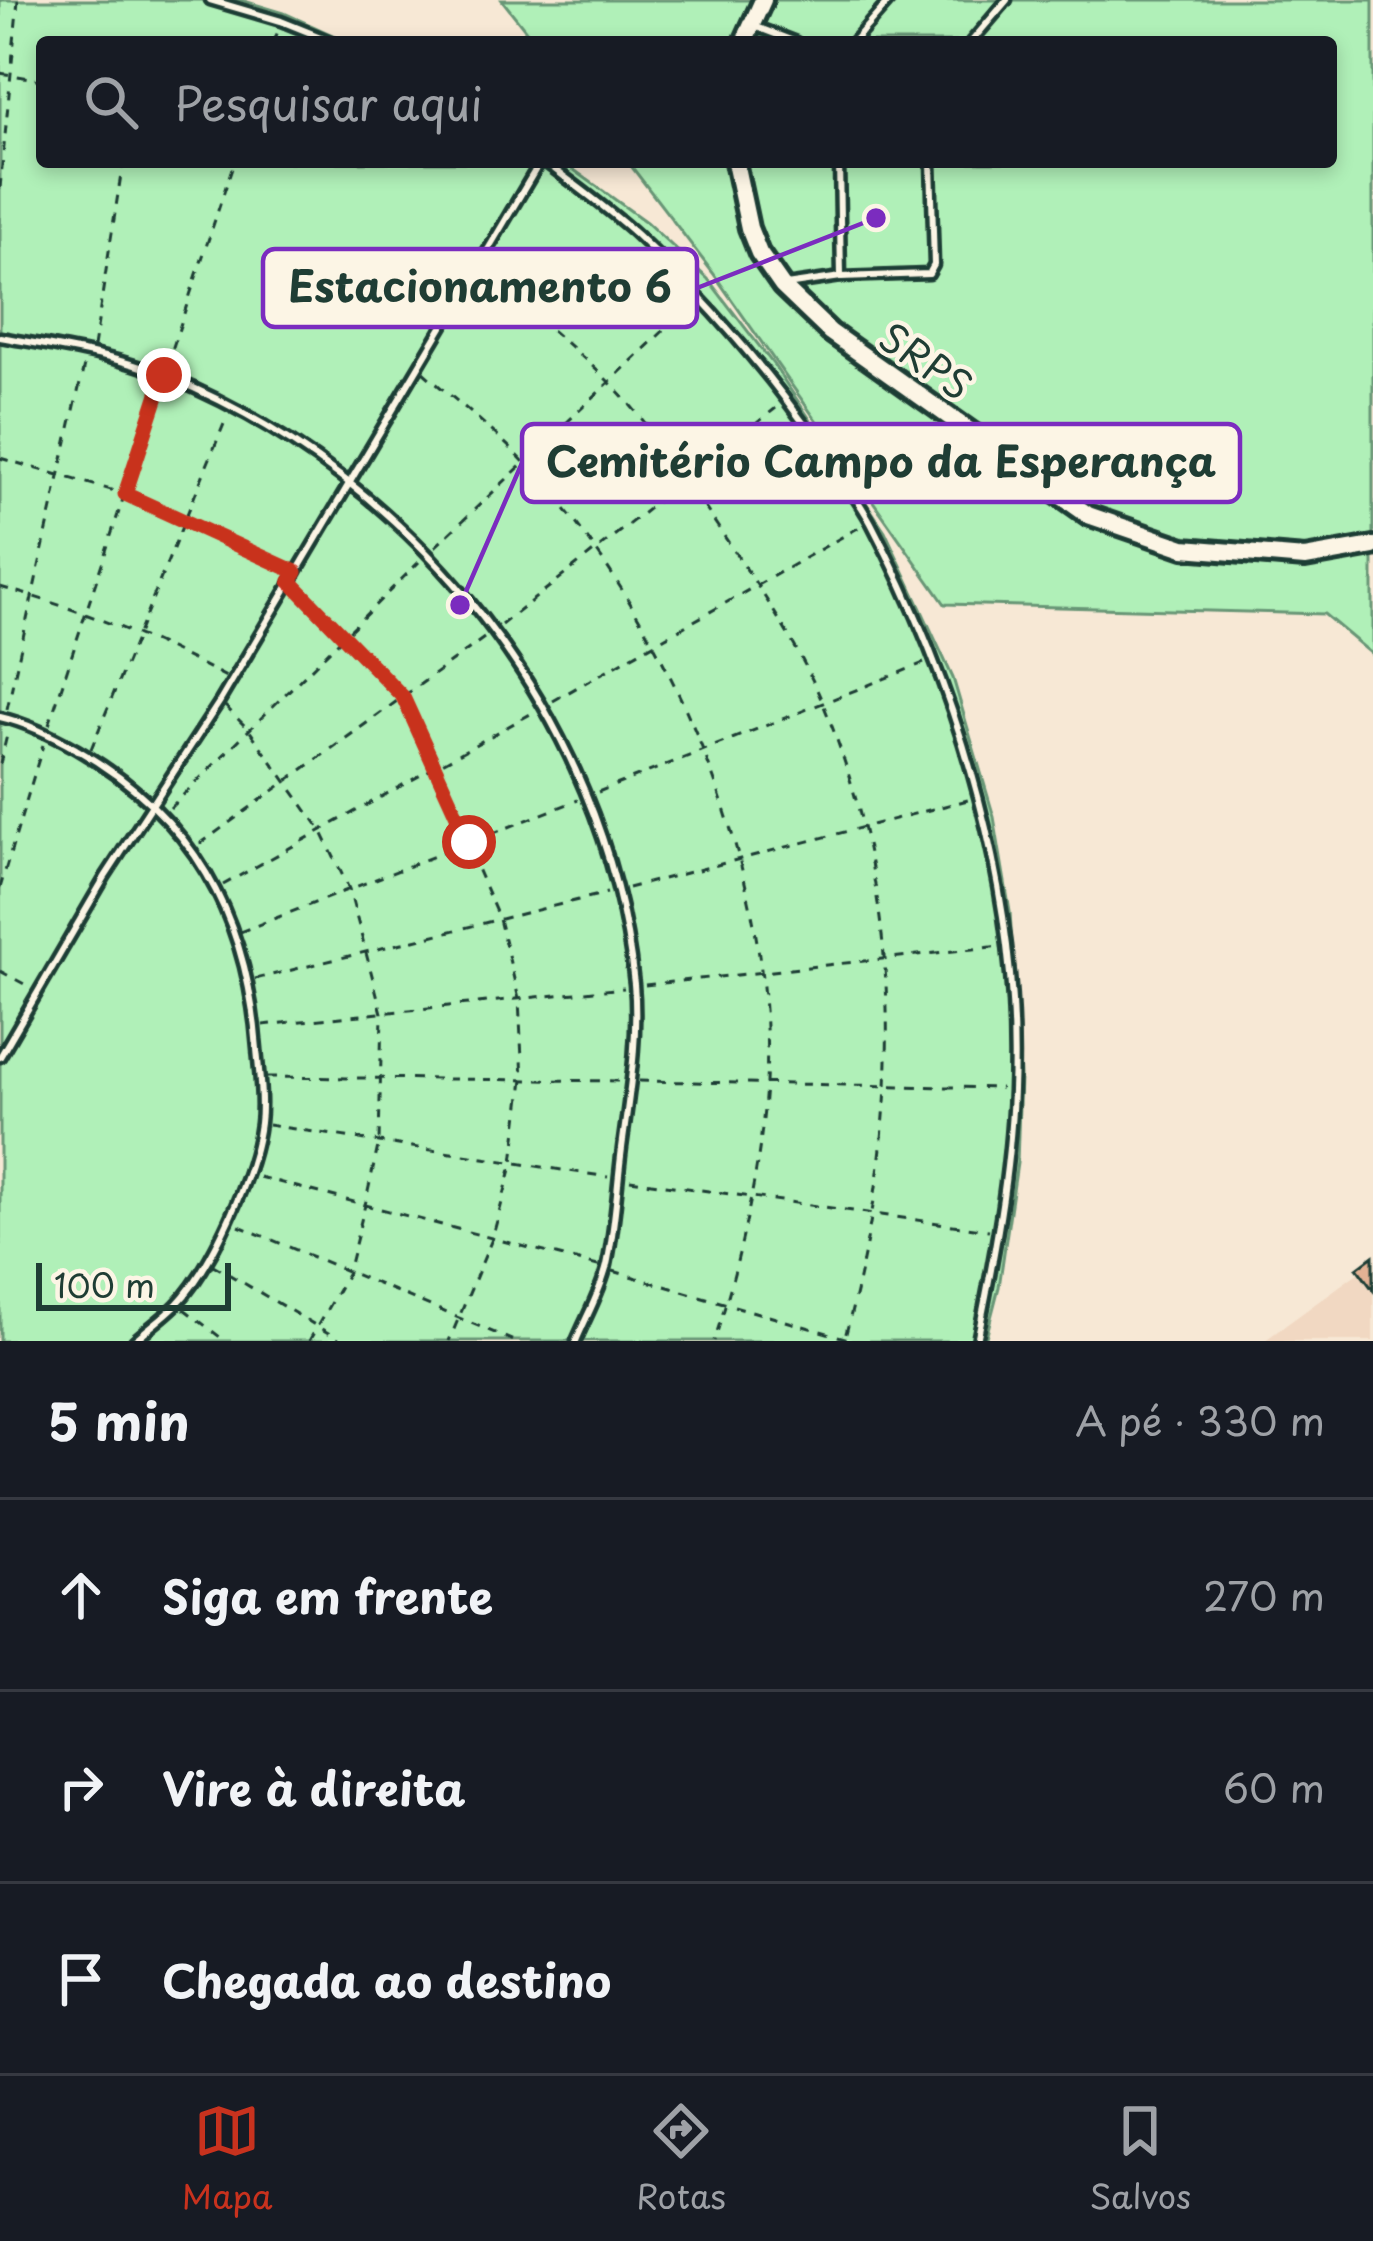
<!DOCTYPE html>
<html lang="pt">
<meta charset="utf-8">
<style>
body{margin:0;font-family:"Playpen Sans",sans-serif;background:#20242c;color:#f1f3f6}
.scale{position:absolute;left:36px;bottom:30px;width:195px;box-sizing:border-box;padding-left:12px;border:6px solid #1f3d34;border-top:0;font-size:33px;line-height:42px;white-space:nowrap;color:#1f3d34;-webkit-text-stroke:9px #fcf5e5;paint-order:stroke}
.stop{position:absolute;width:36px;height:36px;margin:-27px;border:9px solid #c8321e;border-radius:50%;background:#fff}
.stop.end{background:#c8321e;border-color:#fff;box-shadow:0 3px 12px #0008}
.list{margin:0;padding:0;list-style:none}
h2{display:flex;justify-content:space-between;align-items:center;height:156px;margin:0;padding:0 48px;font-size:51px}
h2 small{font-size:39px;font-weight:400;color:#9ea1a6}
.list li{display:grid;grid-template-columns:78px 1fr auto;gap:36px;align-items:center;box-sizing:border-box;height:192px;padding:0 48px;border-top:3px solid #363941}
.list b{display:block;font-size:45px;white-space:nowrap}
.list em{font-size:39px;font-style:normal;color:#9ea1a6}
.icon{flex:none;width:66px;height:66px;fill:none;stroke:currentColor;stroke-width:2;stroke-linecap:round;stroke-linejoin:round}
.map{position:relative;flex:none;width:1373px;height:1341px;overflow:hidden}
.search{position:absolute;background:#171b24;box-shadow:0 6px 18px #0003;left:36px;right:36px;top:36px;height:132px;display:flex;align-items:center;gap:30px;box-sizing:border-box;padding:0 42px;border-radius:12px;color:#9ea1a6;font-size:45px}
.sheet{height:732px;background:#171b24}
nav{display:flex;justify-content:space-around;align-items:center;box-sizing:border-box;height:168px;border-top:3px solid #363941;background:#171b24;font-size:33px;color:#9ea1a6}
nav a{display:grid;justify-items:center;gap:6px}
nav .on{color:#c8321e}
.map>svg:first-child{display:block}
.built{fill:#f1d8c2}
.green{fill:#b0f0b8;stroke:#689676;stroke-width:3}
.building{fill:#e3b294;stroke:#1f3d34;stroke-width:3}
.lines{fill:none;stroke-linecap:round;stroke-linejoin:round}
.lane-casing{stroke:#1f3d34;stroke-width:15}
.secondary-casing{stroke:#1f3d34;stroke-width:26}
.path{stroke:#1f3d34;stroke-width:3;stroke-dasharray:9 9;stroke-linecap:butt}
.lane{stroke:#fcf5e5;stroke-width:6}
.secondary{stroke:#fcf5e5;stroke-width:16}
.route{stroke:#c8321e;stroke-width:15}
.labels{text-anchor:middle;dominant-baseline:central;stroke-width:9;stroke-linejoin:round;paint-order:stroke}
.street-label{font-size:39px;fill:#1f3d34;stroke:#fcf5e5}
.leader{fill:none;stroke:#7b2cbf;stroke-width:4.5}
.callout-dot{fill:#7b2cbf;stroke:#fcf5e5;stroke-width:4.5}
.callout{fill:#fcf5e5;stroke:#7b2cbf;stroke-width:4.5}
.callout-label{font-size:42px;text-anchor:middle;font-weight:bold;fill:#1f3d34}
</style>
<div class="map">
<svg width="1373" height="1341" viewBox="0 0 1373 1341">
<rect width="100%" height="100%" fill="#f7e8d5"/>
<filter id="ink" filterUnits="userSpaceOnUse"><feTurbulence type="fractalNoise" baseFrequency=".00833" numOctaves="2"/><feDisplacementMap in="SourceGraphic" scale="24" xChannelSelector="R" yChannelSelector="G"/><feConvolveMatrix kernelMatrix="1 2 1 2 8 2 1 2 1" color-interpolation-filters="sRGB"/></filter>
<g filter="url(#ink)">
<polygon class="built" points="1373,1261 1373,1341 1264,1341 1359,1272"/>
<g class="green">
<polygon points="0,0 241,0 284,13 348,42 42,42 42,162 563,162 646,222 708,279 773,364 885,531 953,678 994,817 1010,912 1020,1076 1017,1163 999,1287 985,1341 0,1341"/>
<polygon points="502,0 1373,0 1373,655 1324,614 945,604 713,273 628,162 1331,162 1331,42 535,42"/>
</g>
<polygon class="building" points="1373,1256 1373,1290 1357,1268"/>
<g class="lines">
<defs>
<g id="lane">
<polyline points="210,0 281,21 333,42"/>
<polyline points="754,26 796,42"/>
<polyline points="853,42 890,0"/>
<polyline points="971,42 1007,0"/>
<path d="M 545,162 C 576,186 609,209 637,235 C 705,299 768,371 821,448 C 838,473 857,497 871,523 C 960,692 1021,898 1013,1090 C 1010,1174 994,1258 977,1341"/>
<polyline points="839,162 841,277"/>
<polyline points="786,285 841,277 929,274 934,265 931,162"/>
<path d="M 0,337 C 56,347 115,355 168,377 C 414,477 607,717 634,984 C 639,1037 629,1095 622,1148 C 617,1186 615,1227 607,1265 C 601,1291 586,1317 576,1341"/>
<path d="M 0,717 C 27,723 52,736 76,749 C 193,816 247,915 257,1049 C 259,1073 263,1099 260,1123 C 254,1174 211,1269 176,1305 C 163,1318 147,1329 134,1341"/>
<polyline points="0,1057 105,877 220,701 540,162"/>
</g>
<g id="secondary">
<polyline points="744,42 763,0"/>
<polyline points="735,162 749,228 759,253 782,286 830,332 1088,515 1184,548 1305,558 1373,546"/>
</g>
</defs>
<use href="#lane" class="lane-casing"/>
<use href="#secondary" class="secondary-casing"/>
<g class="path">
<polyline points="274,42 279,28"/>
<polyline points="0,73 42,80"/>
<polyline points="0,188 18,0"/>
<path d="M 483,272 C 524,308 568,342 607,380 C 650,422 688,483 722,533 C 758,586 800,647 824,706 C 909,915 901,1126 844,1341"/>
<polyline points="94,347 123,162"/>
<polyline points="167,365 234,162"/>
<path d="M 423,372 C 457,402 494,430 525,463 C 669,615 776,872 766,1083 C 762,1160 739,1268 714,1341"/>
<polyline points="0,458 125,494 289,569"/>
<polyline points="435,547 694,302"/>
<path d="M 0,587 C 86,611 147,636 226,677"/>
<polyline points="296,587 402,697 499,919 519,999 523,1079 513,1162 492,1239 449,1341"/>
<polyline points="501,625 776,408"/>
<polyline points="553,701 863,525"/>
<polyline points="225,706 249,730 321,830 349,889 382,1013 379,1142 365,1205 348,1272 309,1341"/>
<polyline points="7,709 85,361"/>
<polyline points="49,725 160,386"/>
<polyline points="91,749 226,419"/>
<polyline points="0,764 8,731"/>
<polyline points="598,792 924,663"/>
<polyline points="170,808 419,562"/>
<polyline points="200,844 484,638"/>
<polyline points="223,885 534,712"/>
<polyline points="0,888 43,745"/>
<polyline points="628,888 968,800"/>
<polyline points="240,932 578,800"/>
<polyline points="0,971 30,987"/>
<polyline points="255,979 607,893"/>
<polyline points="645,985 1000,946"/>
<polyline points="263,1025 624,988"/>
<polyline points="267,1077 624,1081"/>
<polyline points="639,1081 1001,1088"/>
<polyline points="268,1125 608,1177"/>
<polyline points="259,1177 598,1266"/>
<polyline points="630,1180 989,1230"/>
<polyline points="239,1226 514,1341"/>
<polyline points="213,1265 342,1341"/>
<polyline points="613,1271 855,1341"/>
<polyline points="184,1309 225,1341"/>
</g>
<use href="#lane" class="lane"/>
<use href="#secondary" class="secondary"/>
</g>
</g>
<g class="lines" filter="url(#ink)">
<polyline class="route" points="164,375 125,494 296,572 290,581 403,697 469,842"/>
</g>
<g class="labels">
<g class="street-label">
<text transform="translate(927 360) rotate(35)">SRPS</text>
</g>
</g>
<path class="leader" d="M876 218L697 288M460 605L522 463"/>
<g class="callout-dot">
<circle cx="876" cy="218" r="12"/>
<circle cx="460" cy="605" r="12"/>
</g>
<g class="callout">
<rect x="263" y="249" width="434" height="78" rx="12"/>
<rect x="522" y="424" width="718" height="78" rx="12"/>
</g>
<g class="callout-label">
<text x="480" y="302">Estacionamento 6</text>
<text x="881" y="477">Cemitério Campo da Esperança</text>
</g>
</svg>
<div class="scale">100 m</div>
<div class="stop" style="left:469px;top:842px"></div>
<div class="stop end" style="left:164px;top:375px"></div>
<div class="search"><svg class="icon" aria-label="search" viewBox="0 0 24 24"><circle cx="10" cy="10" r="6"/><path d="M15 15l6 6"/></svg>Pesquisar aqui</div>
</div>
<section class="sheet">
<h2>5 min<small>A pé · 330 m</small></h2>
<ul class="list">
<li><svg class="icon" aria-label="ahead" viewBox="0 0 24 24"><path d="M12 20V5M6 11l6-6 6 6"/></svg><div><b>Siga em frente</b></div><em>270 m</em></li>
<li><svg class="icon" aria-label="right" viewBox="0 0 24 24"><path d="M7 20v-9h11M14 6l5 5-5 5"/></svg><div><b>Vire à direita</b></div><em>60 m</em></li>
<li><svg class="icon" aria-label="arrive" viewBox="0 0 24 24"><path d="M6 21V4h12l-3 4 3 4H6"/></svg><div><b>Chegada ao destino</b></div></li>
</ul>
</section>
<nav>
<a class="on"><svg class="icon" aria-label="map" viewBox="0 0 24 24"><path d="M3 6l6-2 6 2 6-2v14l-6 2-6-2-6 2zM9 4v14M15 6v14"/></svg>Mapa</a>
<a><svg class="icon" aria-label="directions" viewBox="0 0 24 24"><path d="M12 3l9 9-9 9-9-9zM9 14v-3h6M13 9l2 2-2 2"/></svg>Rotas</a>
<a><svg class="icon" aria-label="saved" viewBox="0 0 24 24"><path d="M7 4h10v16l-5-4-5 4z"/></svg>Salvos</a>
</nav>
